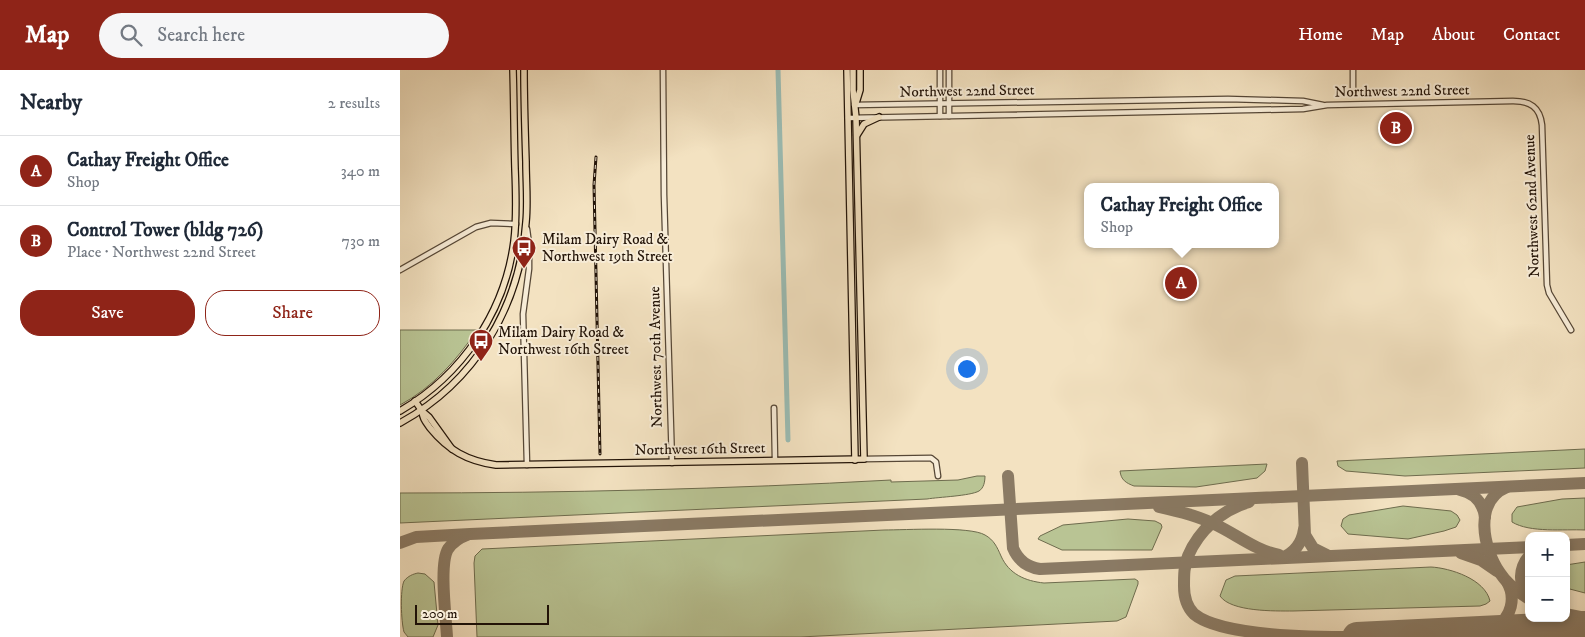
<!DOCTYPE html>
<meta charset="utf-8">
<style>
body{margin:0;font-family:"IM FELL DW Pica",serif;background:#f6f6f7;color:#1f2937}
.controls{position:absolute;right:15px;bottom:15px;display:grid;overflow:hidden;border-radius:10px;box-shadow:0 2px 8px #0003}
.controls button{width:45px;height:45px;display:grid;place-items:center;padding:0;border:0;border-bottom:1px solid #e0e1e3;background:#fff;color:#1f2937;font:25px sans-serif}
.scale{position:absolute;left:15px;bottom:12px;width:134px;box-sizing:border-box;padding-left:5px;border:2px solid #221307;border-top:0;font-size:14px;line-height:18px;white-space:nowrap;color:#221307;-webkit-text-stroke:4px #f7ecd7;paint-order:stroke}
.you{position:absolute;left:566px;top:298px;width:18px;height:18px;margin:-12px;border:4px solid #fff;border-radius:50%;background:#1a73e8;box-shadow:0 0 0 8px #1a73e833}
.badge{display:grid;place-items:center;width:32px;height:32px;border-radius:50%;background:#8f2418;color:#fff;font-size:16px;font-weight:700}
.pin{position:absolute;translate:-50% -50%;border:2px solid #fff;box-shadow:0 1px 5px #0006}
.popup{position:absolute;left:684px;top:113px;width:195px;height:65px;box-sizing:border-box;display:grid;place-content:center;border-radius:10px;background:#fff;filter:drop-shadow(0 1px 4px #0005);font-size:16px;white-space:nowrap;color:#747a83}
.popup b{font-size:19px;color:#1f2937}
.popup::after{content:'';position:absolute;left:50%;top:100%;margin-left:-10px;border:10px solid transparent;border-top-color:#fff}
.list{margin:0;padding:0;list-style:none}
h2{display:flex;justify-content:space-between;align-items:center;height:65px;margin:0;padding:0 20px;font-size:21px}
h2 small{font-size:16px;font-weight:400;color:#747a83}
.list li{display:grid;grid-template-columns:32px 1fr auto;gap:15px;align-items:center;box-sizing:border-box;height:70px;padding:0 20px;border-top:1px solid #e0e1e3}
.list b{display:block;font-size:19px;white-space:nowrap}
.list p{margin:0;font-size:16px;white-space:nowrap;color:#747a83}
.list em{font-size:16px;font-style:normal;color:#747a83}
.actions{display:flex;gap:10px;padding:15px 20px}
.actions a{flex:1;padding:11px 0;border:1px solid #8f2418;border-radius:20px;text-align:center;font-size:18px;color:#8f2418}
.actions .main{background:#8f2418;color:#fff}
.icon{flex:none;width:28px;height:28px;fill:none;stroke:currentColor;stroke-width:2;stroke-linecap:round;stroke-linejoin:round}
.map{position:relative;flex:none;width:1185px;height:567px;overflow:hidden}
header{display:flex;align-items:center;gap:30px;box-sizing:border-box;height:70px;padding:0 25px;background:#8f2418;color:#fff}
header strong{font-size:24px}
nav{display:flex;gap:28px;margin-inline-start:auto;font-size:18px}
.search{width:350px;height:45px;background:#f6f6f7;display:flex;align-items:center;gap:12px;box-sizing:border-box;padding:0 18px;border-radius:28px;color:#747a83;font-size:19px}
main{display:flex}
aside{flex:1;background:#fff}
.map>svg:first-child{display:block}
.green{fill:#b9c494;stroke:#6e6c4e}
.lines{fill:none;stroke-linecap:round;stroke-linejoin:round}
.canal{stroke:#9bbdb5;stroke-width:5}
.taxiway{stroke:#8a7a64;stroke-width:12}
.runway{stroke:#8a7a64;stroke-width:30}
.minor-casing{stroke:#564736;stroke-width:7}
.major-casing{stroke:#221307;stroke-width:8}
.minor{stroke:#f7ecd7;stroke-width:4.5}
.major{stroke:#f3e2c1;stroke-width:5.5}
.rail-casing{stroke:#221307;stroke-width:3}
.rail{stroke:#f7ecd7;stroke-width:1;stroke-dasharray:4;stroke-linecap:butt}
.labels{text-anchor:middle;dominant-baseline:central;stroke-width:4;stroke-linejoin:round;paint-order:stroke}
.street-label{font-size:15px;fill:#221307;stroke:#f7ecd7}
.poi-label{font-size:15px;fill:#221307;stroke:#f7ecd7;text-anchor:start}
</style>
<header>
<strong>Map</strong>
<div class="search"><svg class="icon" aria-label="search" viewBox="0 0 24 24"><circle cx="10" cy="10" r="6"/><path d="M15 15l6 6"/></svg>Search here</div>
<nav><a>Home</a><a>Map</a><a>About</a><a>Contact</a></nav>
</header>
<main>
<aside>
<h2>Nearby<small>2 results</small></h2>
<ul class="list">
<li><span class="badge">A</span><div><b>Cathay Freight Office</b><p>Shop</p></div><em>340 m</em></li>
<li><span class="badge">B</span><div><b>Control Tower (bldg 726)</b><p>Place · Northwest 22nd Street</p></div><em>730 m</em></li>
</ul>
<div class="actions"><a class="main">Save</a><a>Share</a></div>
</aside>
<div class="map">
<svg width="1185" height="567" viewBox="0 0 1185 567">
<rect width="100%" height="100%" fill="#f3e2c1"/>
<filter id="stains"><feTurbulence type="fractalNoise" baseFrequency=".004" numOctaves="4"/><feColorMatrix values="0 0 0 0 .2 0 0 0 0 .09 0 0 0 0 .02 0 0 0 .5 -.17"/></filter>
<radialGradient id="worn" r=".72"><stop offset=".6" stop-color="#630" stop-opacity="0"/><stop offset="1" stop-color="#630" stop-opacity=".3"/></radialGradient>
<g class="green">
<path d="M 0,260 L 77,260 C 57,290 32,318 0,335 Z"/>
<polygon points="1185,379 1185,398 1005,406 946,401 938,396 937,391"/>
<path d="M 867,394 L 865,401 L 857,408 L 796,417 L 734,416 C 726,413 721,410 720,401 Z"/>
<path d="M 577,406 L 585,406 C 585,411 584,418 579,421 C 570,426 539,427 527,429 L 0,453 L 0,423 C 164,423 327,419 491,410 L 491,412 L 558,410 Z"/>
<path d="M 1185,428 L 1185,460 C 1164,459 1130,463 1112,452 L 1112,444 L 1117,437 L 1162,429 Z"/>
<polygon points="1003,436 1051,441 1057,445 1060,450 1056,457 1044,461 1008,469 948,464 941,456 943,449 949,445"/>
<polygon points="728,449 755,451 761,454 762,457 752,480 662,480 638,469 640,466 663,455"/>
<path d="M 484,460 C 505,460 570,456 585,465 C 594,470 597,477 601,486 C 609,504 625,511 644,513 L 735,509 L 738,511 L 738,514 L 726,547 L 717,551 L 400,567 L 77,567 L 74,493 L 75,486 L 82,479 Z"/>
<polygon points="1185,492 1185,523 1166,518 1166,495"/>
<path d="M 1031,497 C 1050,498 1085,509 1090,531 L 1086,534 L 1080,536 L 893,541 C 875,541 831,542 820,526 L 826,510 L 835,506 Z"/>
<path d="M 18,503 L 25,504 L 34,512 L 38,555 L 33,567 L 8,567 L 4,562 C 1,551 0,520 4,511 C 8,506 13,504 18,503 Z"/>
</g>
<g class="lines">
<polyline class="canal" points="378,0 388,370"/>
<g class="taxiway">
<polyline points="902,393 905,465 913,478 927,485"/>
<path d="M 608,406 L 613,478 C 618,490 627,497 640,499 L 1129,477"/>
<path d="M 1107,417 C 1073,431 1083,479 1100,503 C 1107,514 1118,522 1129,529"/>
<path d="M 1060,420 C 1074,423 1083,433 1085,447"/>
<path d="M 849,432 C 822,440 799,460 788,486 C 784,496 784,505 784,516 C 784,527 786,536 794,544 C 822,567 918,567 957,567"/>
<path d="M 759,437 C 777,441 795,445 812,453 C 835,463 854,480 879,485"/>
<polyline points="0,473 16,467 70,464 1185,413"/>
<polyline points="1166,475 1185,474"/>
<polyline points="1061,483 1081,490 1097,501"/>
<path d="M 881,488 C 895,483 902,473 904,459"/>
<path d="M 1128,527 C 1118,514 1119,498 1129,486"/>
<polyline points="1166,544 1185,548"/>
<path d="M 1072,562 C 1080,561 1088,560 1095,557 C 1112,548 1116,527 1107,512"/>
<path d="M 47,567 C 46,547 39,494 48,479 C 53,472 59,468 67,465"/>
</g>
<polyline class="runway" points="957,567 1185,556"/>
<defs>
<g id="minor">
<polyline points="263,0 264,125 272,393"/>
<polyline points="540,0 540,46"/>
<polyline points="953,0 953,21"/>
<polyline points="454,35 828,29 903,31 923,35"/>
<polyline points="549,46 549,0"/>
<path d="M 448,48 L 903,39 L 927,35 L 1113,31 C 1130,31 1140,37 1142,55 L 1147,215 L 1149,223 L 1171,260"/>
<polyline points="0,200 76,157 91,153 116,154"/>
<polyline points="374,338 375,390"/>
<polyline points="464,389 531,388 536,392 538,406"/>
<polyline points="127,395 123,244 129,199 129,174 127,159"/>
</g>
<g id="major">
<polyline points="447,0 455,390"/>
<polyline points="456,33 460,20 460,0"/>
<polyline points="457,65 464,54 479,47"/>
<polyline points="15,331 22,341 29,347 52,379"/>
<path d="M 0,341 C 62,305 105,242 114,171 C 117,147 116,123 115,99 C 114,66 114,33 113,0"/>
<path d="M 22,341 C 23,349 25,351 30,358 C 48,380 67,391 96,395 L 464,389 L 456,48 L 453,20 L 453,0"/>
<path d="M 0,353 C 75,312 120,237 126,152 C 128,132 126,112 126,92 C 125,61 124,31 124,0"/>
</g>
</defs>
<use href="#minor" class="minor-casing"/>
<use href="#major" class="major-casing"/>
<use href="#minor" class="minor"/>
<use href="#major" class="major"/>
<defs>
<polyline id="rail" points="196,87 194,115 200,384"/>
</defs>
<use href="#rail" class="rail-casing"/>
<use href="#rail" class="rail"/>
</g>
<defs>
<symbol id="bus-pin" viewBox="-11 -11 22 30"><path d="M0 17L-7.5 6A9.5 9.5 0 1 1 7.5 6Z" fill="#8f2418" stroke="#f7ecd7"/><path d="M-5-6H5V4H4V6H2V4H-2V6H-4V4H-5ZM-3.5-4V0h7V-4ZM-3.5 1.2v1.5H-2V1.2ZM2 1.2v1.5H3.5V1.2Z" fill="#fff"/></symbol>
</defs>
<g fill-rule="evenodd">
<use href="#bus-pin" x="110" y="164" width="28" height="38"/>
<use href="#bus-pin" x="67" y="257" width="28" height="38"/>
</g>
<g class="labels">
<g class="street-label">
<text transform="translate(567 21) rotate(-1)">Northwest 22nd Street</text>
<text transform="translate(1002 21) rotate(-1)">Northwest 22nd Street</text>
<text transform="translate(1132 136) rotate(-92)">Northwest 62nd Avenue</text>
<text transform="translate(256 287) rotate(-91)">Northwest 70th Avenue</text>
<text transform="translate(300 379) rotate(-1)">Northwest 16th Street</text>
</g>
<g class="poi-label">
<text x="142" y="169">Milam Dairy Road &amp;<tspan x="142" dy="17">Northwest 19th Street</tspan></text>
<text x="98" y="262">Milam Dairy Road &amp;<tspan x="98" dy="17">Northwest 16th Street</tspan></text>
</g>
</g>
<rect width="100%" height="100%" filter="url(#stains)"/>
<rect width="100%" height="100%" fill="url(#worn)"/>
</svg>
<div class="controls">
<button>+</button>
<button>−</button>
</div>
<div class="scale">200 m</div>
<div class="you"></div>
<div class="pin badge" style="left:781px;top:213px">A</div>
<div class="popup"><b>Cathay Freight Office</b>Shop</div>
<div class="pin badge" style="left:996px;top:58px">B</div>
</div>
</main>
